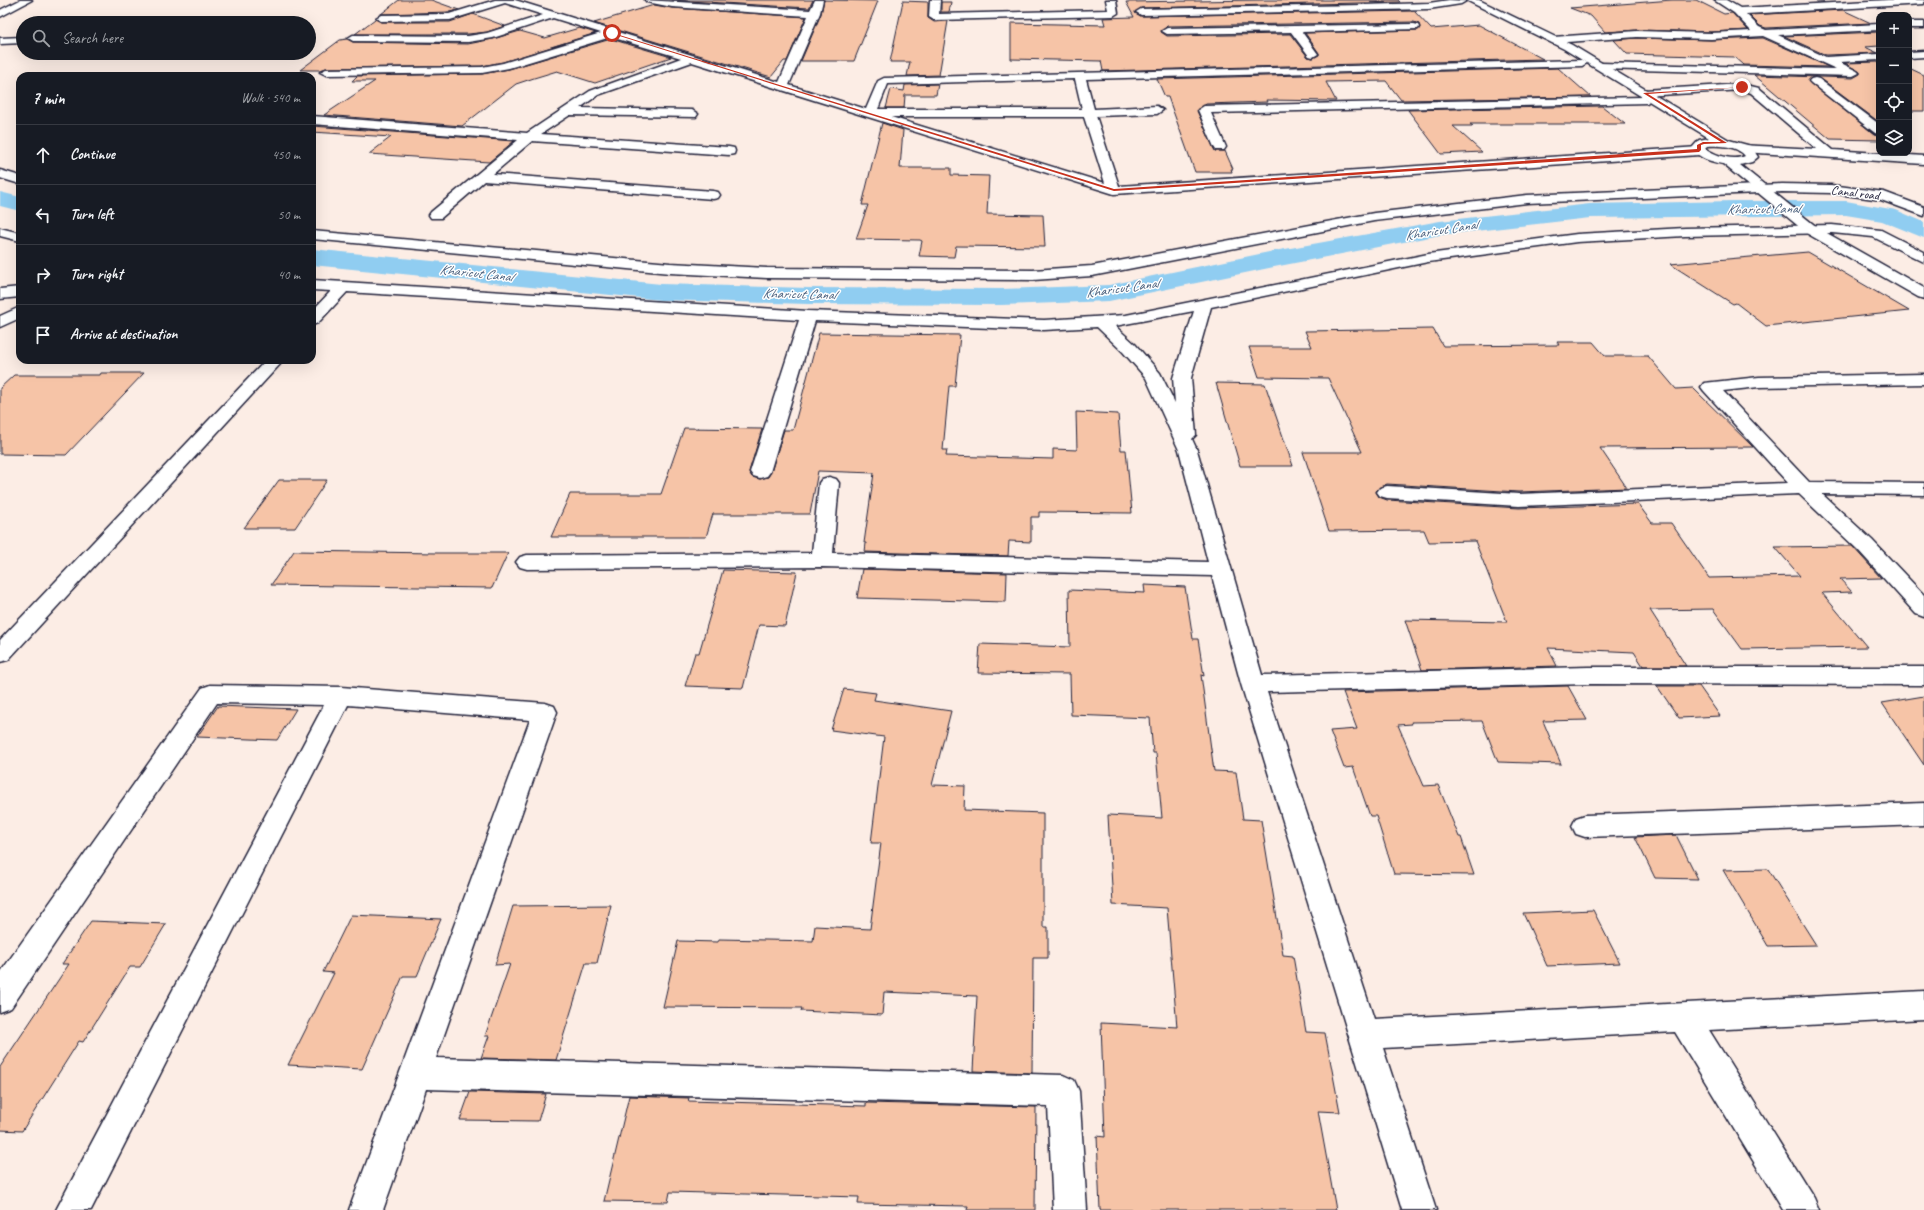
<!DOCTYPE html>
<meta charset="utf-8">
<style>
body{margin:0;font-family:Caveat,sans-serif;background:#242831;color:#f1f3f6}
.controls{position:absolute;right:12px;top:12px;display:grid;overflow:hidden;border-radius:8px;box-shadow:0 4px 16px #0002}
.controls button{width:36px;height:36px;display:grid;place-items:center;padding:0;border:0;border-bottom:1px solid #363941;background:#171b24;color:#f1f3f6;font:20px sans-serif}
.stop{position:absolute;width:12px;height:12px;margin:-9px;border:3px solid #c8321e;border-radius:50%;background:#fff}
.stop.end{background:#c8321e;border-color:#fff;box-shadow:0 1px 4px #0008}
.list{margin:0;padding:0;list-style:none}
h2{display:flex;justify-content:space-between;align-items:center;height:52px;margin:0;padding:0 16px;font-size:17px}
h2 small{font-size:13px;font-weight:400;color:#9ea1a6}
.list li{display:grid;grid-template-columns:26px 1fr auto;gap:12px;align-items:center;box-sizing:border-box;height:60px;padding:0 16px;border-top:1px solid #363941}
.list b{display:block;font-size:15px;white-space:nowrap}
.list em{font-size:13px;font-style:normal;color:#9ea1a6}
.icon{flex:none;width:22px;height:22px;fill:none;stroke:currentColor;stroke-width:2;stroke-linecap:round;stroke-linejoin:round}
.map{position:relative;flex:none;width:1924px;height:1210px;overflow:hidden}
.search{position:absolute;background:#171b24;box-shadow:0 4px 16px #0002;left:16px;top:16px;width:300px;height:44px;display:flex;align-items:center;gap:10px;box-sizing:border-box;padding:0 14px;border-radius:22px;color:#9ea1a6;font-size:15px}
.panel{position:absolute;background:#171b24;box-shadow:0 4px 16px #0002;left:16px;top:72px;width:300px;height:292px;border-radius:12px}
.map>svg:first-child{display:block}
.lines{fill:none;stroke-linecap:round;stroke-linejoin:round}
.canal{fill:#90cdf1;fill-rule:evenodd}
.building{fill:#f6c4a7;stroke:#22223b;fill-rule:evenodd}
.minor-casing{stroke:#22223b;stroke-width:3}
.major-casing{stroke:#22223b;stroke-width:3}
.minor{fill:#fff;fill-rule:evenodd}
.major{fill:#fff;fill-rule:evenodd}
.route{fill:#c8321e}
.labels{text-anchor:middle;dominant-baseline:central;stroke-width:3;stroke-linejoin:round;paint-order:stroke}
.far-street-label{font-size:13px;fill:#22223b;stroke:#fff}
.far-water-label{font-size:14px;font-style:italic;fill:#485e7b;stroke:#fff}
</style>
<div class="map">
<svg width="1924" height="1210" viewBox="0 0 1924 1210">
<rect width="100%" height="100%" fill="#fcede5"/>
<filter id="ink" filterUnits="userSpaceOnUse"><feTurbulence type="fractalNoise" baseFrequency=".025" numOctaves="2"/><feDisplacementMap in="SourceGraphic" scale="8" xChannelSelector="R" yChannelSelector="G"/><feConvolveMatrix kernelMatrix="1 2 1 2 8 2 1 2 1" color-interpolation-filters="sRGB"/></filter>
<g filter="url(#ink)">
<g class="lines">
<g class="canal">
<polygon points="0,192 20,197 20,211 0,206"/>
<polygon points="1734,201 1846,201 1896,210 1924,222 1924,238 1882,221 1846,215 1590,218 1440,235 1274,267 1109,301 1001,305 808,304 661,300 312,265 312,249 661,284 808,288 1001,289 1109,285 1274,251 1440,221 1590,204"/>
</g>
</g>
<g class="building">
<polygon points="399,0 431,0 459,10 449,12 381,14"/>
<polygon points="671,0 813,0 809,8"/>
<polygon points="824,0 878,1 854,61 801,61 821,14"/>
<path d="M 1263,0 L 1398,0 L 1400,2 L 1141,8 L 1135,13 L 1141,16 L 1414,11 L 1431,29 L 1479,25 L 1543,59 L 1103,71 L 1101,61 L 1011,59 L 1011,23 L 1105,25 L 1103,18 L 1134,17 L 1126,2 ZM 1414,22 L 1419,24 L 1420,28 L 1418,30 L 1305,33 L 1319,53 L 1319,55 L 1313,58 L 1308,57 L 1290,34 L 1167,36 L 1161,32 L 1167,26 Z"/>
<polygon points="1672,0 1696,0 1724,14 1732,13 1748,30 1711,32 1637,30 1605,32 1591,16 1570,8"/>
<polygon points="903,1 928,2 928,18 934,22 948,21 939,75 907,76 910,62 890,62"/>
<polygon points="941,2 951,2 949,12 941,12"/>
<polygon points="654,5 672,8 806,17 787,61 784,61 771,77 594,23"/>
<polygon points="1843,10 1871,23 1766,28 1760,26 1749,15"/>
<polygon points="473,14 505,26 487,32 468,34 355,34 375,19 381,22 450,22"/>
<polygon points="579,28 596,33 503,62 482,66 326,68 320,70 300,70 340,40 347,39 353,42 468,44 493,39 520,31 545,38"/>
<polygon points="1879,32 1879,46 1865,47 1878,53 1826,55 1784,36"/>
<polygon points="1637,38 1711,40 1763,38 1829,67 1743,65 1734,57 1627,54 1614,40"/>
<polygon points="611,39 671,57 595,83 557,71 534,78 516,84 462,126 324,115 375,81 352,81 357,76 482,74 509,69"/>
<polygon points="1879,62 1879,122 1820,78 1811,78 1808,81 1874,134 1879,135 1879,140 1830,139 1754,75 1853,78 1860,74 1860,72 1845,63"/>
<polygon points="1558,68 1591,97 1401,100 1386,81 1326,82 1336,101 1266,100 1267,102 1206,104 1197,111 1215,151 1225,151 1233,169 1231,169 1232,172 1195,172 1168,97 1165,97 1157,79"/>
<polygon points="1909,68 1924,75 1924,111 1909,111"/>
<polygon points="938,84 936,95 905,95 904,108 886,108 891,89 904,91 905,85"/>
<polygon points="1602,106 1625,124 1470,124 1473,126 1453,126 1482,152 1441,154 1408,110"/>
<polygon points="882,123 903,130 900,168 951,168 951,175 989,176 987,214 1043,215 1045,247 956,246 954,257 919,256 922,241 920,240 856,239 868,205 862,205"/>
<polygon points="312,126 514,141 489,162 369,154 391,137 312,132"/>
<polygon points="1808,252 1909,311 1766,326 1736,303 1733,304 1670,264"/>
<polygon points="1433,329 1443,346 1559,345 1557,342 1593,342 1605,356 1648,356 1676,389 1693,388 1753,447 1600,448 1627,488 1519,492 1387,484 1380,487 1376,491 1379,497 1387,500 1519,508 1638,504 1652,523 1671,523 1709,578 1800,576 1775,547 1852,546 1881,578 1840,579 1852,592 1822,593 1867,647 1742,649 1713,609 1650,610 1686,666 1643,666 1634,652 1548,648 1557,666 1422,670 1405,620 1507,622 1475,541 1429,542 1424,530 1329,531 1303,452 1362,452 1328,378 1259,377 1249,347 1312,347 1305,331"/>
<polygon points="819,333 960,335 955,386 949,386 943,450 947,450 946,456 1053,459 1053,449 1077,450 1076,412 1118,414 1121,450 1126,450 1132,513 1039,512 1039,517 1031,517 1031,542 1009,541 1008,556 865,552 866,543 864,543 874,473 818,471 810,514 713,514 706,537 551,537 570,494 661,494 684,428 762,429 749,472 752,477 760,479 768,477 771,472 784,430 793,430"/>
<polygon points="101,373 144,373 66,455 0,454 0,388 14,375 100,375"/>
<polygon points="1216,383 1265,384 1293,466 1240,466"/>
<polygon points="279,480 327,480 295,528 244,528"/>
<polygon points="294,551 437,553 508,553 492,588 271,585"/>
<polygon points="862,569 1007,573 1006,602 857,598"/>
<polygon points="723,570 797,572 785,626 759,625 743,688 685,686 695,653 699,653"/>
<polygon points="1144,585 1185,587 1193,639 1198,639 1204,676 1201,675 1214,771 1236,772 1243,819 1261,820 1283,955 1293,956 1306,1032 1325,1033 1340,1112 1318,1111 1336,1210 1100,1210 1097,1136 1105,1137 1101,1023 1177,1027 1167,908 1113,905 1108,815 1162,818 1156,753 1153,753 1150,718 1071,715 1070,674 978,673 980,644 1070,647 1069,590 1145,593"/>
<polygon points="1568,686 1587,720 1543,721 1561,764 1498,762 1482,721 1411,722 1412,724 1398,725 1424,786 1438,785 1459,837 1461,837 1474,875 1394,874 1376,816 1370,816 1353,767 1344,768 1330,731 1357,729 1343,692"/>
<polygon points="1657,686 1699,686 1720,716 1679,718"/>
<polygon points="844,689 876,693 874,700 951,711 932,785 965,786 964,810 1043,813 1043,927 1048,927 1048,958 1033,958 1032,1073 973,1071 977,996 884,992 882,1015 801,1011 802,1008 663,1007 678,941 718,942 719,939 813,941 815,926 870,929 881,843 871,843 884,737 831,730"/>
<polygon points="1924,696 1924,765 1882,703"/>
<polygon points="218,706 296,709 277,740 197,737"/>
<polygon points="1676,835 1698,879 1655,878 1635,837"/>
<polygon points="1768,869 1816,945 1768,946 1723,870"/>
<polygon points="611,905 597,963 586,963 556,1060 481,1058 489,1036 485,1036 510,964 495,965 513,906"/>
<polygon points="1593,910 1620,963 1547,966 1523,913"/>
<polygon points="351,915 441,919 417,976 403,976 362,1069 288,1065 334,973 323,972"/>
<polygon points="91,921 166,924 140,967 130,967 83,1042 79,1041 22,1131 0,1130 0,1067 69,964 62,964"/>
<polygon points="470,1092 546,1094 538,1121 460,1120"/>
<polygon points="629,1096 689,1098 688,1101 866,1106 866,1103 1036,1107 1035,1210 967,1210 968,1206 858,1204 859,1197 670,1192 668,1202 604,1201"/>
</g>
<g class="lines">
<defs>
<g id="minor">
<polygon points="20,0 32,0 0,17 0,10"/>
<path d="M 495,0 L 515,0 L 779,82 L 808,16 L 672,7 L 647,2 L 645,0 L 810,10 L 815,0 L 823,0 L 820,13 L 789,85 L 866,109 L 878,81 L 884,78 L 1582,60 L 1587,63 L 1582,66 L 1086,79 L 1094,109 L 1157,106 L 1163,110 L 1157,114 L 1096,116 L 1119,186 L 1699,147 L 1704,148 L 1705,151 L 1704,154 L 1699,155 L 1114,194 L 692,62 L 598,95 L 580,108 L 692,110 L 698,114 L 696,117 L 570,115 L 541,134 L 729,147 L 734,148 L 735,151 L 734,154 L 729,155 L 532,141 L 493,174 L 713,191 L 718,192 L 720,195 L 718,198 L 713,199 L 484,181 L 441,218 L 431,218 L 429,215 L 431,212 L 518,140 L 312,124 L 312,116 L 527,133 L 590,91 L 681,58 L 611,37 L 509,68 L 482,73 L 326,75 L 320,72 L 326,69 L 482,67 L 503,63 L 601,33 L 553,18 L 493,38 L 468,42 L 353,41 L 348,38 L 353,35 L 468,36 L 487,33 L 543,15 L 505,3 L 450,20 L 381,21 L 376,18 L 381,15 L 449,14 ZM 1075,79 L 1082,109 L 878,109 L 888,84 ZM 891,117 L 1084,117 L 1105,183 Z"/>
<polygon points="930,0 940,0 939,14 1108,10 1106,0 1116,0 1118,13 1113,16 934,20 929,17"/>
<polygon points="1449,0 1466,1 1461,4 1429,9 1141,15 1136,12 1141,9 1364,5 1429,3"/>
<polygon points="1714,0 1726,0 1740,8 1888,0 1924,0 1924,4 1746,14 1759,27 1766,30 1879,24 1879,30 1778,35 1826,57 1879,54 1879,60 1839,62 1857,71 1859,73 1853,76 1600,69 1594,66 1600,63 1836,69 1763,36 1711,39 1637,37 1553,43 1548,40 1553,37 1637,31 1711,33 1751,31 1734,13"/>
<rect x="1909" y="22" width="15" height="6"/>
<polygon points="1414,24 1418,25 1419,27 1418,29 1302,32 1318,54 1313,57 1309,56 1291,32 1167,34 1162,31 1167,28"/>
<polygon points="23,37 23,43 0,44 0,38"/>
<polygon points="1924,51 1924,57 1909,58 1909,52"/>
<polygon points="1815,78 1819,79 1879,124 1879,134 1875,133 1811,83 1809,81 1811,79"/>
<polygon points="1742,84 1759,88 1833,150 1924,156 1924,164 1743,152 1739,151 1737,148 1739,145 1817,149 1751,93 1742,90 1644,96 1638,93 1644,90"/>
<polygon points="1643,97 1649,101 1647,103 1211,113 1226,147 1224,150 1216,150 1214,147 1198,110 1204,106"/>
<polygon points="0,170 20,176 20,184 0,178"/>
<polygon points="1782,184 1831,185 1884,192 1924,207 1924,216 1881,200 1831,193 1782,192 1527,203 1374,221 1092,276 1033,280 767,278 670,273 312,239 312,231 670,263 767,268 1033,270 1092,266 1374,213 1527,195"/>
<path d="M 1832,225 L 1881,230 L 1924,252 L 1924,262 L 1873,237 L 1832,233 L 1685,236 L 1577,242 L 1428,262 L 1211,307 L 1191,378 L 1196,435 L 1192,439 L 1197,450 L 1262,675 L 1588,667 L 1924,667 L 1924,685 L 1588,684 L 1267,692 L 1374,1019 L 1924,991 L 1924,1019 L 1709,1030 L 1814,1198 L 1819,1210 L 1783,1210 L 1675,1032 L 1383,1048 L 1436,1210 L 1402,1210 L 1241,684 L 1212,576 L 822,567 L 527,569 L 520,567 L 516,562 L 520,557 L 527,555 L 812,553 L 819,483 L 822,479 L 829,477 L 836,479 L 839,483 L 833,553 L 1208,562 L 1179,450 L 1146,378 L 1123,352 L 1097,327 L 1044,330 L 815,321 L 770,472 L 767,476 L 760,478 L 753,476 L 750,472 L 799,320 L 347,292 L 318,323 L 312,325 L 312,311 L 331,291 L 312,290 L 312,280 L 808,311 L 1044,320 L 1126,315 L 1428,254 L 1577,234 L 1685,228 ZM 1194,311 L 1173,378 L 1175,403 L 1160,373 L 1135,344 L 1115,326 Z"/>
<polygon points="0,228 20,233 20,241 0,236"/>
<polygon points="20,287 20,297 0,299 0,289"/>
<polygon points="20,307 20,318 0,327 0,316"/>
<polygon points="266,360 284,360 8,660 0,662 0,640"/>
<polygon points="1924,374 1924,384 1759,387 1723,391 1809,482 1924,483 1924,495 1822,494 1872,540 1924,595 1924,617 1916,614 1858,550 1799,494 1519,506 1387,498 1380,496 1377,492 1380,488 1387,486 1519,494 1788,483 1704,391 1701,387 1704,383 1759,377"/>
<polygon points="210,685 341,687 545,703 554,706 557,712 436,1058 1063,1075 1074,1080 1079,1091 1087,1210 1053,1210 1048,1106 426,1089 383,1210 349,1210 530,720 348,705 91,1210 56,1210 324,705 217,703 11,1008 0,1012 0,973 202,688"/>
<polygon points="1924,803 1924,825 1585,837 1576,834 1572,826 1576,818 1585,815"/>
</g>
<path id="major" d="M 1466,0 L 1479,0 L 1572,45 L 1729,140 L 1751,146 L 1758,157 L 1752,162 L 1740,165 L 1818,228 L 1924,288 L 1924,299 L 1918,297 L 1808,234 L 1723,164 C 1710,161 1699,159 1692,148 L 1699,140 L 1709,138 L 1564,49 ZM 1707,146 C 1719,145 1738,146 1745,156 C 1733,161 1717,156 1706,149 L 1705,148 Z"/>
</defs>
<use href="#minor" class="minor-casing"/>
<use href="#major" class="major-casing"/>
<use href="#minor" class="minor"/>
<use href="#major" class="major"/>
</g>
</g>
<polygon class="route" points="610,33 613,33 1114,189 1697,149 1697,145 1703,142 1721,142 1643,93 1744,87 1648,94 1727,143 1704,144 1701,145 1701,150 1699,152 1114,191"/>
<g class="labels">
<g class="far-street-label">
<text transform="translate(1855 193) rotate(7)">Canal road</text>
</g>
<g class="far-water-label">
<text transform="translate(1763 209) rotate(-1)">Kharicut Canal</text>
<text transform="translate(1441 230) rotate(-9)">Kharicut Canal</text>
<text transform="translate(476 273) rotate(6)">Kharicut Canal</text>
<text transform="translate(1122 288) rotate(-8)">Kharicut Canal</text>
<text transform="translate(799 294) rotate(1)">Kharicut Canal</text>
</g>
</g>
</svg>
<div class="controls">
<button>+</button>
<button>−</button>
<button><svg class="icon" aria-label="locate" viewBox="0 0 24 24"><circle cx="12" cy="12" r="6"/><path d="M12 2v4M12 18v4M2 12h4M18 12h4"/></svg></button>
<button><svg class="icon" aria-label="layers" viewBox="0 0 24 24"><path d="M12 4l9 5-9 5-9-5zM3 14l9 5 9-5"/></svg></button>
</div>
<div class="stop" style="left:612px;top:33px"></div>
<div class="stop end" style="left:1742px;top:87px"></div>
<div class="search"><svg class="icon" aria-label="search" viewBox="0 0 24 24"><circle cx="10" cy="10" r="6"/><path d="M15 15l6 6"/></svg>Search here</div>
<section class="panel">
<h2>7 min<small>Walk · 540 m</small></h2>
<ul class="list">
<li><svg class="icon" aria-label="ahead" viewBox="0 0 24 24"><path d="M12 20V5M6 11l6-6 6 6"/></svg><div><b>Continue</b></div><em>450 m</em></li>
<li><svg class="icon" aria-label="left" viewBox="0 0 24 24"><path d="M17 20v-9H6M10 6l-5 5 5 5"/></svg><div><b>Turn left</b></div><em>50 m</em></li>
<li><svg class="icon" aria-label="right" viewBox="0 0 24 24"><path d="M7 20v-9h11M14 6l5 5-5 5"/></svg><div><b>Turn right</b></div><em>40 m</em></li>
<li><svg class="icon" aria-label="arrive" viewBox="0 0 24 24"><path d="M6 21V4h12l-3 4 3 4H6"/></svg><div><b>Arrive at destination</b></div></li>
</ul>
</section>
</div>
